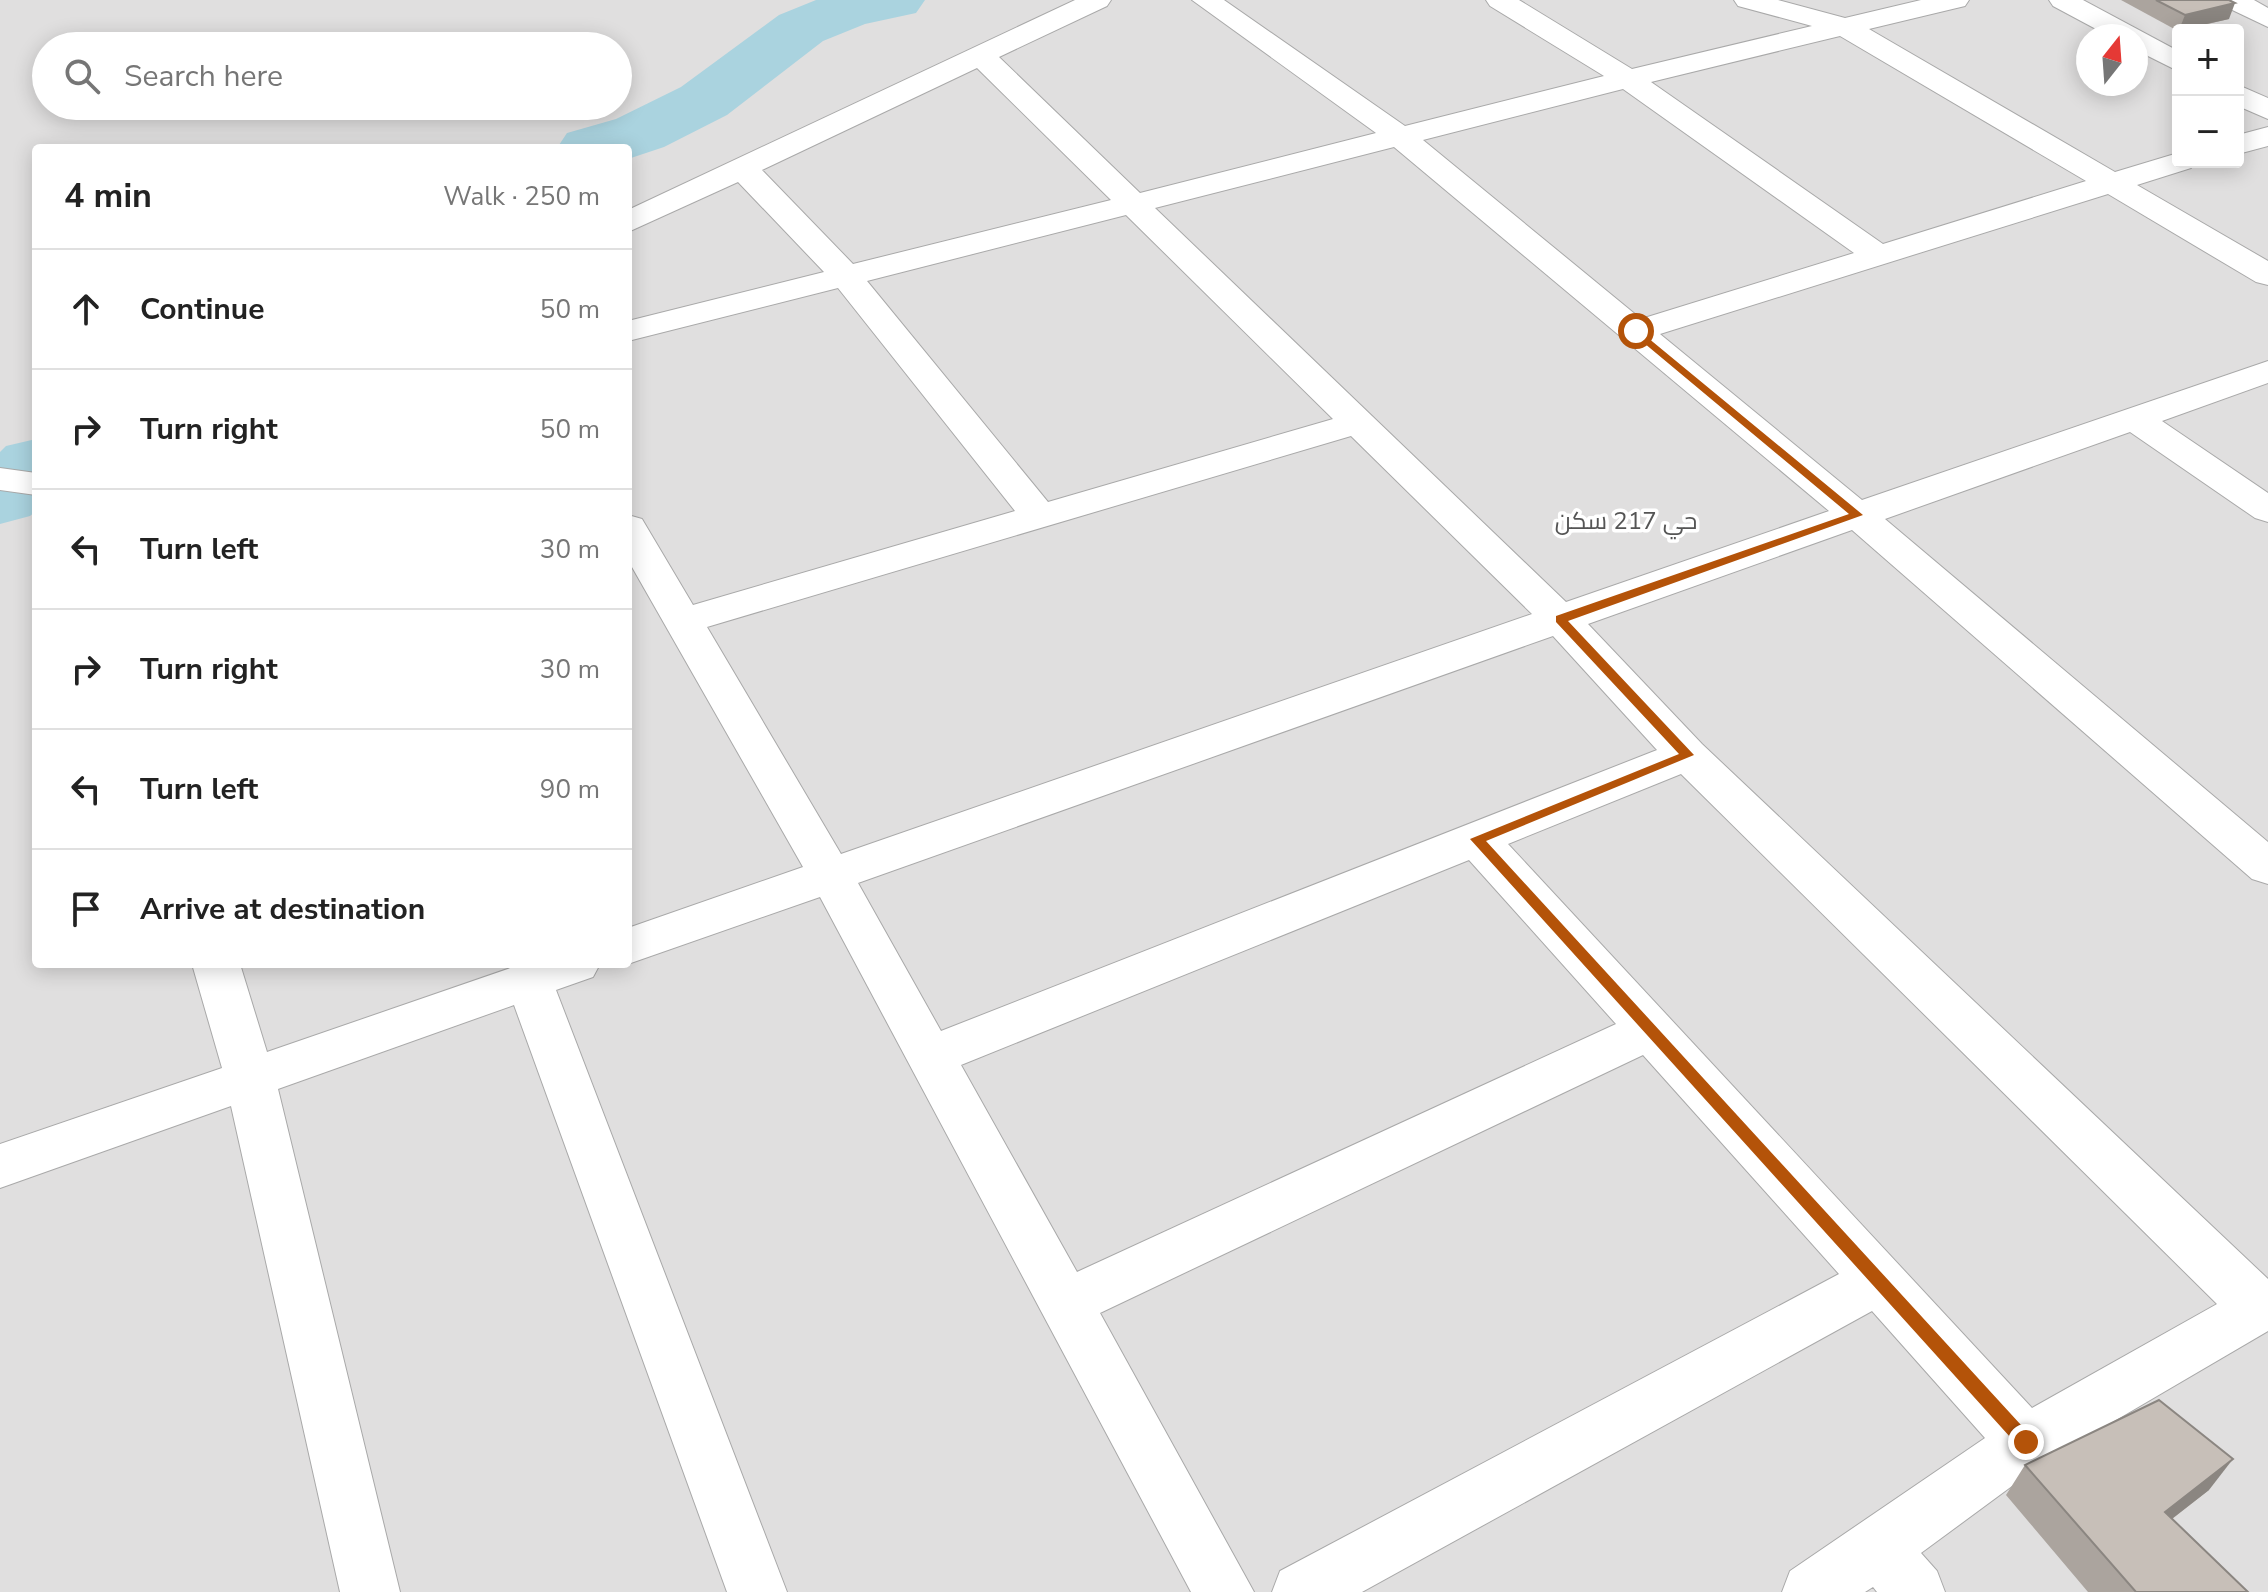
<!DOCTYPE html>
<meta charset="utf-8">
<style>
body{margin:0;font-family:"Nunito Sans",Cairo,sans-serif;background:#f6f6f6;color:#222}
.controls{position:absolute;right:24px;top:24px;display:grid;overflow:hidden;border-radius:8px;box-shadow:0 4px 20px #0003}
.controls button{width:72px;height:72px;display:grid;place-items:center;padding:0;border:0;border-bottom:2px solid #e0e0e0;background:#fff;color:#222;font:40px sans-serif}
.compass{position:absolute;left:2076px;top:24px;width:72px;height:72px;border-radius:50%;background:#fff;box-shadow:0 4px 20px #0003;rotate:17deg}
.stop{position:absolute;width:24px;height:24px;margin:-18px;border:6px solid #b45309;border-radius:50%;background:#fff}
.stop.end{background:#b45309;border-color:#fff;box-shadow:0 2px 8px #0008}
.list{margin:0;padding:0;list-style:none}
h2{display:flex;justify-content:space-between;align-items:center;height:104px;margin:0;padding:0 32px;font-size:34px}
h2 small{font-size:26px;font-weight:400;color:#767676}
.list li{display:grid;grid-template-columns:52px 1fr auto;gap:24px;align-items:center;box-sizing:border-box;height:120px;padding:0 32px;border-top:2px solid #e0e0e0}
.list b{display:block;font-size:30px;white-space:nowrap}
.list em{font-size:26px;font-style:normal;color:#767676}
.icon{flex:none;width:44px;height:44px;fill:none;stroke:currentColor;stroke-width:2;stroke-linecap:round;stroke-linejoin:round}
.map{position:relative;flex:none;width:2268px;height:1592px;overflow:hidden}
.search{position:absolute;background:#fff;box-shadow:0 4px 20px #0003;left:32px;top:32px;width:600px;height:88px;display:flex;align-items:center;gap:20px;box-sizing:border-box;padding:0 28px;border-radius:44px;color:#767676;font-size:30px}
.panel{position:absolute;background:#fff;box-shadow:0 4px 20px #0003;left:32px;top:144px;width:600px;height:824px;border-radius:8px}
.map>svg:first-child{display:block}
.residential{fill:#e0dfdf;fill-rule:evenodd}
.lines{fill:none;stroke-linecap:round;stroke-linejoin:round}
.river{fill:#aad3df;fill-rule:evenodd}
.street-casing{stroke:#a9a9a9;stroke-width:2}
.street{fill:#fff;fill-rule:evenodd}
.wall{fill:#aba49e}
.shaded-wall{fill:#8b8681}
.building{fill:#c7bfb8;stroke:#8b8681;stroke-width:2}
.route{fill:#b45309}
.labels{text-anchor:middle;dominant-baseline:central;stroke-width:7;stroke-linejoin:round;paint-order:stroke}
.neighbourhood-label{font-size:24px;fill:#555;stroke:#fff}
</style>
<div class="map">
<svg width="2268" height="1592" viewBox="0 0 2268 1592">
<rect width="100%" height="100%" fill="#f2efe9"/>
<path class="residential" d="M 0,0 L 2268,0 L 2268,1592 L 0,1592 ZM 2178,30 L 2238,30 L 2238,162 L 2178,162 ZM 2088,36 L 2136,36 L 2136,84 L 2088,84 ZM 46,46 L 618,46 L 618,106 L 46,106 ZM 36,148 L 628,148 L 628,964 L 36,964 Z"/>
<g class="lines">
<g class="river">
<polygon points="816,0 925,0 916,13 865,24 823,41 727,115 664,147 628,159 628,148 557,148 567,133 616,119 681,87 779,15"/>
<polygon points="36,439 36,511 30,516 0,524 0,452 6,446"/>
</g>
<defs>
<g id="street">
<path d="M 1075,0 L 1111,0 L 1107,6 L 999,57 L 1140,193 L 1376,133 L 1192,0 L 1224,0 L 1405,126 L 1604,76 L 1490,6 L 1486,0 L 1519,0 L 1632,69 L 1812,26 L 1738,6 L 1734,0 L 1778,0 L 1845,18 L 1921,0 L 1969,0 L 1965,6 L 1869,29 L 2115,172 L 2178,153 L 2178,162 L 2195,162 L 2191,168 L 2137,185 L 2268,261 L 2268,285 L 2256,282 L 2108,194 L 1660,334 L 1862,500 L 2268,361 L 2268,383 L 2162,421 L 2268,493 L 2268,522 L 2255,518 L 2130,432 L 1885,519 L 2268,842 L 2268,884 L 2252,879 L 1852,530 L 1588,624 L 1702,744 L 2268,1279 L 2268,1331 L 2046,1461 L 1921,1553 L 1937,1571 L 1945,1592 L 1877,1592 L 1873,1587 L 1865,1592 L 1782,1592 L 1790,1571 L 1985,1438 L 1872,1311 L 1362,1592 L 1272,1592 L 1280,1571 L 1839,1274 L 1643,1055 L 1100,1313 L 1254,1592 L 1191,1592 L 820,897 L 628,964 L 628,928 L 803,867 L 628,560 L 628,515 L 642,519 L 693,605 L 1015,511 L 838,288 L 628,341 L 628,321 L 824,272 L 738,182 L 628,232 L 628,210 ZM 1840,36 L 2086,181 L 1883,244 L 1651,82 ZM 977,68 L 1111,200 L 853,264 L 762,170 ZM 1623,89 L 1854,253 L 1641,319 L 1423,140 ZM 1394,147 L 1829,511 L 1566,602 L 1155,208 ZM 1126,215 L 1333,419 L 1048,502 L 867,281 ZM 1351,436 L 1532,614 L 841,854 L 707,627 ZM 1553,636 L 1657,750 L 941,1031 L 858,883 ZM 1681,774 L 2217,1304 L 2032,1408 L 1508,844 ZM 1469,860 L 1616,1024 L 1077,1272 L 961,1065 Z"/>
<polygon points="2049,0 2083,0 2178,51 2178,71 2136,50 2136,36 2109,36 2053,6"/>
<polygon points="2220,0 2254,0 2268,8 2268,27 2224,6"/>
<polygon points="2238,85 2268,98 2268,119 2238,106"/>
<polygon points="2268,127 2268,146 2238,154 2238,135"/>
<polygon points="0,468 36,473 36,495 0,490"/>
<polygon points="192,964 240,964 267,1052 522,964 600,964 593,977 556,990 787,1592 727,1592 514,1005 278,1089 400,1592 340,1592 231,1106 0,1188 0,1144 222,1068"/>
</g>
</defs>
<use href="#street" class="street-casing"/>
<use href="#street" class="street"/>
</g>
<g class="wall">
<polygon points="2121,0 2229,0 2229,19 2178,31"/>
<polygon points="2025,1465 2209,1490 2172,1519 2248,1592 2088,1592 2006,1495"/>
</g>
<g class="shaded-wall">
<polygon points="2235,3 2229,19 2179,30 2185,15"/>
<polygon points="2233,1459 2209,1490 2142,1542 2165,1512"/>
</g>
<g class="building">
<polygon points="2156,0 2229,0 2235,3 2185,15"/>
<polygon points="2159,1400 2233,1459 2165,1512 2248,1592 2136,1592 2025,1465"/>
</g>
<polygon class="route" points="1636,328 1863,515 1568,621 1694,755 1486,841 2032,1437 2035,1442 2032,1448 2026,1450 2020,1448 1470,839 1679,754 1556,622 1556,616 1849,514 1632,333 1631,331"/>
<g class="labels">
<g class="neighbourhood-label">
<text x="1626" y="521">حي 217 سكن</text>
</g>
</g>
</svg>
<div class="controls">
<button>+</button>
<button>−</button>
</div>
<svg class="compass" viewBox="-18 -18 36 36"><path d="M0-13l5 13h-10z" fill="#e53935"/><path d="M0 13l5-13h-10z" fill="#767676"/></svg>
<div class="stop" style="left:1636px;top:331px"></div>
<div class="stop end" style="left:2026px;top:1442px"></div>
<div class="search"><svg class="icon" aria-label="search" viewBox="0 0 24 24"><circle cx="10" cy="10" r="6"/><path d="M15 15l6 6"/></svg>Search here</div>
<section class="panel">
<h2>4 min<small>Walk · 250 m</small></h2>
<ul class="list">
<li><svg class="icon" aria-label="ahead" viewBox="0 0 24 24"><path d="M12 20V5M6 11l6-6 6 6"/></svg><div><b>Continue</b></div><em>50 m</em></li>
<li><svg class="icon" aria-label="right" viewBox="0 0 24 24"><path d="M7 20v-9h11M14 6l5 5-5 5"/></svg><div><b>Turn right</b></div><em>50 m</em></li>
<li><svg class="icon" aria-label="left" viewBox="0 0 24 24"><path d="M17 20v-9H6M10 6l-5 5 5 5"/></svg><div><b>Turn left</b></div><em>30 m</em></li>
<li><svg class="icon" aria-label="right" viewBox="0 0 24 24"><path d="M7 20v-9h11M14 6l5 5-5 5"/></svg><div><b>Turn right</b></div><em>30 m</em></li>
<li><svg class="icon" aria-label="left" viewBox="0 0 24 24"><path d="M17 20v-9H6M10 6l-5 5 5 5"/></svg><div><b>Turn left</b></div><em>90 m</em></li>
<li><svg class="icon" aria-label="arrive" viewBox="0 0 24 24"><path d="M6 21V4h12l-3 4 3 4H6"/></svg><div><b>Arrive at destination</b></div></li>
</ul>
</section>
</div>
